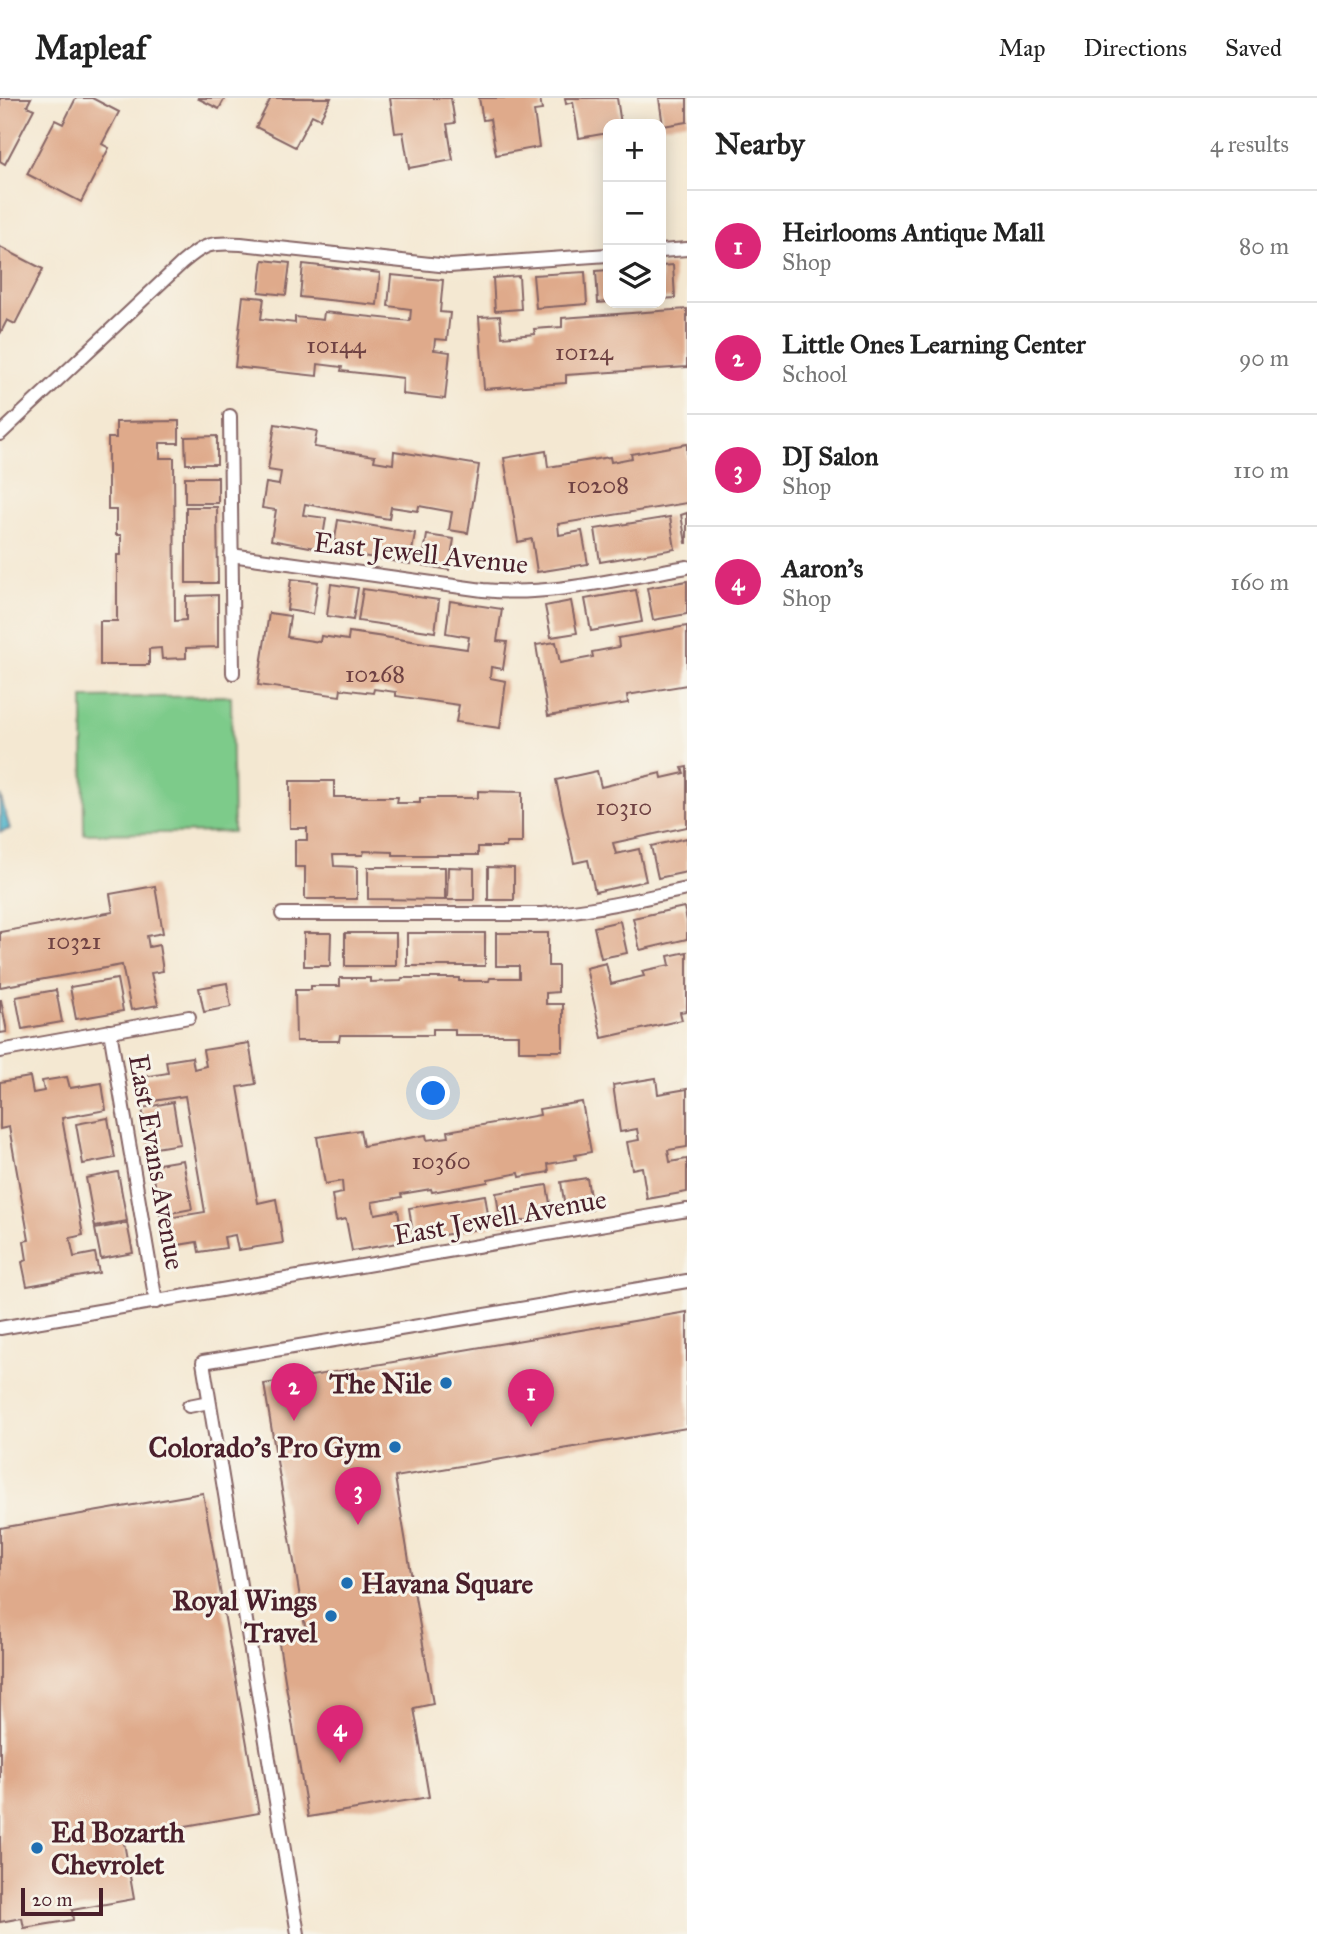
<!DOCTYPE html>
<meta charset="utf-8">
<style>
body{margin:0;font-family:"IM FELL Great Primer",serif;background:#f2f2f2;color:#222}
.controls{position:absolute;right:21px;top:21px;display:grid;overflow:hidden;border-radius:14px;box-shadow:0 4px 18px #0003}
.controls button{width:63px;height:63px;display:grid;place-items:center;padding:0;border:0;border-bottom:2px solid #e0e0e0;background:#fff;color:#222;font:35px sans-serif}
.scale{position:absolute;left:21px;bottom:18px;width:82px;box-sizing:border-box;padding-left:7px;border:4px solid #4a1f2b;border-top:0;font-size:19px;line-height:24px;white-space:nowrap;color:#4a1f2b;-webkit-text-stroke:5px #f7f3e8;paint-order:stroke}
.you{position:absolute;left:434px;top:996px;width:24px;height:24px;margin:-18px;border:5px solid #fff;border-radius:50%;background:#1a73e8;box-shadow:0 0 0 10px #1a73e833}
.badge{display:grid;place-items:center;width:46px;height:46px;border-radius:50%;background:#db2777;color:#fff;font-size:23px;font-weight:700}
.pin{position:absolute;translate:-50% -58px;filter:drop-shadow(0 2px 4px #0008)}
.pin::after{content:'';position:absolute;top:37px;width:24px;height:21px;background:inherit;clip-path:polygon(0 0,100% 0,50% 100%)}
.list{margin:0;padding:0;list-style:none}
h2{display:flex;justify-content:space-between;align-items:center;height:91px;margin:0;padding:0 28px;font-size:30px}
h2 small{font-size:23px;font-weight:400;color:#767676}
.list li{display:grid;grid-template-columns:46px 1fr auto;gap:21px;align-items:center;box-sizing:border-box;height:112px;padding:0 28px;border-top:2px solid #e0e0e0}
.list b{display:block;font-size:26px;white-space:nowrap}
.list p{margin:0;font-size:23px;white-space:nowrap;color:#767676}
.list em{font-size:23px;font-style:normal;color:#767676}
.icon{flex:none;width:38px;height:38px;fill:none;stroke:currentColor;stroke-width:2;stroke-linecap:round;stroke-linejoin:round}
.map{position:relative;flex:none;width:687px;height:1836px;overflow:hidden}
header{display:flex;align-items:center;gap:42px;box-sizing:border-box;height:98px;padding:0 35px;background:#fff;border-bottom:2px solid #e0e0e0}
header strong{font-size:33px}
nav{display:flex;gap:38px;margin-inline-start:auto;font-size:24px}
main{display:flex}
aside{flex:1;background:#fff}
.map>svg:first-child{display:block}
.green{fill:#7dcb8a;stroke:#64755a;stroke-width:2}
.water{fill:#4ab1c9;stroke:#4a687a;stroke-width:2}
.building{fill:#dfaa8b}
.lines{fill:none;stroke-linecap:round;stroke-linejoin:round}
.lane-casing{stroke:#866565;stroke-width:16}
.lane{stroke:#fff;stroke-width:12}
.poi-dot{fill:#1f6fb2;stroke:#f7f3e8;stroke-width:2.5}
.labels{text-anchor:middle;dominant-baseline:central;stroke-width:6;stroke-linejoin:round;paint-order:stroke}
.number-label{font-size:24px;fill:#6f4243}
.street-label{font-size:28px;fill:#4a1f2b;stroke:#f7f3e8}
.poi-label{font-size:28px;font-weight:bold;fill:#4a1f2b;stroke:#f7f3e8;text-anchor:end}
</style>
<header>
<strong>Mapleaf</strong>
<nav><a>Map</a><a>Directions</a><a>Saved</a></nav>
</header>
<main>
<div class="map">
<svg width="687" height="1836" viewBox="0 0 687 1836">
<rect width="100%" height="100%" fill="#f7f3e8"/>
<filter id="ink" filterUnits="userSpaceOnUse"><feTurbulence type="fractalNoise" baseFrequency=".0143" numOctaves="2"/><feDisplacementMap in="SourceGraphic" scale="14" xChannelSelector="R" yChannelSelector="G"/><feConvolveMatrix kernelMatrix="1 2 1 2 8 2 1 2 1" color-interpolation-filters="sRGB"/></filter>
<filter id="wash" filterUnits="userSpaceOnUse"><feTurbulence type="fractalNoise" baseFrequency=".00686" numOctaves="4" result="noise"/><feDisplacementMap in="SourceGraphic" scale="28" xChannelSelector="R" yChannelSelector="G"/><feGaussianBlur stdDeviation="1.57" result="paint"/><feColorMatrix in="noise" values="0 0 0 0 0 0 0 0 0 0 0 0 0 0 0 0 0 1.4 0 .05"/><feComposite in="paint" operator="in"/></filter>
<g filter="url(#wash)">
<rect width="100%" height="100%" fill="#f4e8d2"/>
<polygon class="green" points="231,598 233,734 84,736 83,600"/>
<polygon class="water" points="0,697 10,731 0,734"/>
<g id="blocks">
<g class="building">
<polygon points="0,0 31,0 27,8 34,11 5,66 0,63"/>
<polygon points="76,0 92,0 119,14 102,46 109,50 81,104 27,76 55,22 63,26"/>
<polygon points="197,0 225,0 219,11"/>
<polygon points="271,0 331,0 320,21 312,17 295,49 256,29"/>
<polygon points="390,0 451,0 455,25 447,26 453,62 409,70 403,34 395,35"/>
<polygon points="479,0 540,0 542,12 534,13 539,49 496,57 490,21 483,22"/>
<polygon points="565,0 617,0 621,26 608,26 608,35 579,40 573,4 566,6"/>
<polygon points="659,0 687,0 687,24 663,28"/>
<polygon points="0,149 43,171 15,226 7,222 0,236"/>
<polygon points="263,162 290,165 286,197 259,194"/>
<polygon points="303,166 380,175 377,207 300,199"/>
<polygon points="673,167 675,200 661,201 661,168"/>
<polygon points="608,172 608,204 598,205 596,173"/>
<polygon points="585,174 587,206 536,210 533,177"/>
<polygon points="391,177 443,182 440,214 450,215 447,242 435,241 434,252 450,254 445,301 402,296 403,280 341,273 342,269 318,266 317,278 235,269 243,198 264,200 261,221 295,225 295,219 323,222 324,214 410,223 411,211 388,208"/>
<polygon points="519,178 521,211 495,213 493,180"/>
<polygon points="687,211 687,269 566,277 566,285 484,291 479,219 500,218 502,239 535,236 534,231 562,229 562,220"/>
<polygon points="179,323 179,345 160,345 160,360 174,360 175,523 186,522 186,498 218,497 218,549 186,550 186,560 162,561 161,550 149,551 149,567 100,567 100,523 117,523 117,457 121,457 121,437 116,437 116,412 108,412 108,340 116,340 116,324"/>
<polygon points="275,326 317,333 314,349 375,358 374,363 393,366 394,353 479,367 468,435 449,432 452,414 419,408 418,413 391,409 389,421 305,406 303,417 326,420 321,451 271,442 276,412 262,410 266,385 279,387 281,374 268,372"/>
<polygon points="217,338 217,366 186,366 185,339"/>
<polygon points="687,346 687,405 558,426 559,437 582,433 588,466 537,474 532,441 518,444 504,360 546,353 548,369 610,359 611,364 632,360 631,356"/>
<rect x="185" y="379" width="33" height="26"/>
<polygon points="186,409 217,409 218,485 186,485"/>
<polygon points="687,415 687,445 686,445 681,417"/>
<polygon points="670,419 675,451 600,464 595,431"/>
<polygon points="338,422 415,435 410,466 333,453"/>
<polygon points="427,437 454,441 449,472 422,467"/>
<polygon points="291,481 318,484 313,516 287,512"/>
<polygon points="687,483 687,516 653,522 647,490"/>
<polygon points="331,486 358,490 353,522 327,518"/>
<polygon points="363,491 439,502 435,534 358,523"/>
<polygon points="636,492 642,524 591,533 585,501"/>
<polygon points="450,503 502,511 497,543 507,544 503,571 491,569 490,580 506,583 500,630 456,624 459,607 396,598 396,594 374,591 373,595 341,591 340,598 258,587 269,515 290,518 287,539 320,544 321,538 348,542 349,534 467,551 469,539 446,535"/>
<polygon points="571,503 577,535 551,539 545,508"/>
<polygon points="687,528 687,587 627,597 628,605 548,618 536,547 556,544 560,565 593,559 592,554 619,549 618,540"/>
<polygon points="687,669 687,729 613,745 616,756 639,751 646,783 595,794 588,762 574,765 556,682 597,673 601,689 661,675 662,680 684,675 682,670"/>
<polygon points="290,683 334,683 334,699 398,699 397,705 420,705 420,700 478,700 478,693 522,694 522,745 506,745 506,749 478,749 478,757 393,757 393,754 364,753 363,757 333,757 334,768 357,769 357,801 305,801 305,769 295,769 295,742 307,742 307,730 290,730"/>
<polygon points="687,740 687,774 658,780 651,748"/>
<polygon points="368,769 445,769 445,802 368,801"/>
<polygon points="448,769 474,770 474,802 447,802"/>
<polygon points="488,769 514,770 514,802 488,802"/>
<polygon points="155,788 163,835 147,838 149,849 159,847 163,873 151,875 158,907 131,912 122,867 0,889 0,834 113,814 110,796"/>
<polygon points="684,809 687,823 687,841 640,852 633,820"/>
<polygon points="620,823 627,855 601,860 594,829"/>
<polygon points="304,835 331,835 330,868 304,868"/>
<rect x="345" y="835" width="51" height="33"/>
<rect x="407" y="835" width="78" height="33"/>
<polygon points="496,835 548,835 548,868 558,868 558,894 546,895 546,906 563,906 563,953 519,953 519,937 455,937 455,931 433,931 433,937 340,937 339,943 296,943 295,892 311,892 311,888 340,888 340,880 370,880 370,884 401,883 402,880 459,880 459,883 489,883 490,880 519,880 519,868 496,868"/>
<polygon points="687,854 687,913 680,914 682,922 602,940 586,870 606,865 611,886 644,878 642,873 670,867 668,858"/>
<polygon points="117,881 123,913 76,921 70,889"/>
<polygon points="227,885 231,909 204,914 199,890"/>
<polygon points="56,892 62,924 22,931 16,899"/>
<polygon points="0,902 1,902 7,934 0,935"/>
<polygon points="249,945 256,986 238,989 258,1105 276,1101 283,1145 238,1152 235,1137 224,1139 226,1150 199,1154 197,1144 166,1149 161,1121 205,1114 185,998 141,1005 137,980 168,975 166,963 192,959 194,971 206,968 203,952"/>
<polygon points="30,979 33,995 44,993 42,983 67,979 70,990 102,985 106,1012 62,1020 83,1137 70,1140 74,1159 95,1155 99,1175 27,1188 22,1164 27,1162 24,1143 29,1142 9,1029 0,1031 0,984"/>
<polygon points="656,980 658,996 687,991 687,1049 668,1052 670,1064 687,1061 687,1094 647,1101 642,1069 632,1071 627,1044 639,1042 637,1031 620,1034 613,987"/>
<polygon points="173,1004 180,1046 149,1051 142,1010"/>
<polygon points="582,1004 591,1054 575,1057 576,1061 548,1066 549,1074 520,1079 519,1075 488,1081 488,1084 432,1094 431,1091 401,1096 402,1099 372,1104 375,1116 398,1112 403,1144 352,1153 346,1121 336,1123 332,1097 343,1095 342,1083 325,1086 317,1039 360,1032 363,1048 426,1037 427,1042 449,1039 448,1033 540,1017 539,1011"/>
<polygon points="108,1020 115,1060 83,1066 76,1026"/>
<polygon points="183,1062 192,1111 160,1117 152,1067"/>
<polygon points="118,1074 127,1123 95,1129 86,1080"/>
<polygon points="587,1080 592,1112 566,1116 561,1084"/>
<polygon points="547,1087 552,1118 501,1127 496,1095"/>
<polygon points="485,1097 490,1129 414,1142 409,1110"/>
<polygon points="127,1125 133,1155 101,1161 95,1131"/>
<polygon points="687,1214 687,1330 395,1379 433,1606 414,1610 429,1699 308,1719 278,1540 306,1535 264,1286"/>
<polygon points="203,1395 259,1715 123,1739 134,1801 72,1812 73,1822 24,1830 22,1820 0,1824 0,1430"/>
</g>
</g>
</g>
<g filter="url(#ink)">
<use href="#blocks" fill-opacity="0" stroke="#866565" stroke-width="2"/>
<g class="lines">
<defs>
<g id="lane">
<polyline points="661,153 687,151"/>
<polyline points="230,318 233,575"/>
<path d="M 0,336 L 182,165 C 204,146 211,144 241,146 L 449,168 L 608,157"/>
<path d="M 231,457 L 483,492 C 551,499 620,480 687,469"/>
<path d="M 282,816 L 542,816 C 591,813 639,801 687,791"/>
<polyline points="110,933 156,1204"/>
<polyline points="0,953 189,919"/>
<polyline points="0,1230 687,1112"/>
<polyline points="189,1308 209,1304"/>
<polyline points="298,1836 203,1264 687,1183"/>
</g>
</defs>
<use href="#lane" class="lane-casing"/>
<use href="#lane" class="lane"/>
</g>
</g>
<g class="poi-dot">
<circle cx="446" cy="1285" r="7"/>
<circle cx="395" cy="1349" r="7"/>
<circle cx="347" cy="1485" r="7"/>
<circle cx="331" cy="1518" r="7"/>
<circle cx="37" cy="1750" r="7"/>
</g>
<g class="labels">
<g class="number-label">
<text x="336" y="247">10144</text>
<text x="584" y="254">10124</text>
<text x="598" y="387">10208</text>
<text x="375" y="576">10268</text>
<text x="624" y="709">10310</text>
<text x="74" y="843">10321</text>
<text x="441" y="1063">10360</text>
</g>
<g class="street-label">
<text transform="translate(421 455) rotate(6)">East Jewell Avenue</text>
<text transform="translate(157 1064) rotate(80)">East Evans Avenue</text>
<text transform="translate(500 1119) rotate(-10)">East Jewell Avenue</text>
</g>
<g class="poi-label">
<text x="432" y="1285">The Nile</text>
<text x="381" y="1349">Colorado’s Pro Gym</text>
<text x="361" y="1485" text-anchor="start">Havana Square</text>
<text x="317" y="1502">Royal Wings<tspan x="317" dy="32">Travel</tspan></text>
<text x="51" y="1734" text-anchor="start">Ed Bozarth<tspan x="51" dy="32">Chevrolet</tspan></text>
</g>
</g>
</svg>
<div class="controls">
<button>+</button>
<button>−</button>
<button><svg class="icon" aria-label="layers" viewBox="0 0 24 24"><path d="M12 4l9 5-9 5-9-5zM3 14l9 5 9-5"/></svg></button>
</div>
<div class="scale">20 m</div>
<div class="you"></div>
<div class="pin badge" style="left:531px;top:1329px">1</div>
<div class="pin badge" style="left:294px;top:1323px">2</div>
<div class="pin badge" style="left:358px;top:1427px">3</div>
<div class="pin badge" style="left:340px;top:1665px">4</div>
</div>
<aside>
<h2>Nearby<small>4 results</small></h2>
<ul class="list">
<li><span class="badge">1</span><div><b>Heirlooms Antique Mall</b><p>Shop</p></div><em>80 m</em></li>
<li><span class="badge">2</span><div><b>Little Ones Learning Center</b><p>School</p></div><em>90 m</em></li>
<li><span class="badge">3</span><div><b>DJ Salon</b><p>Shop</p></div><em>110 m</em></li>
<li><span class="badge">4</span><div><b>Aaron's</b><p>Shop</p></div><em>160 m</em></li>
</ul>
</aside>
</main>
